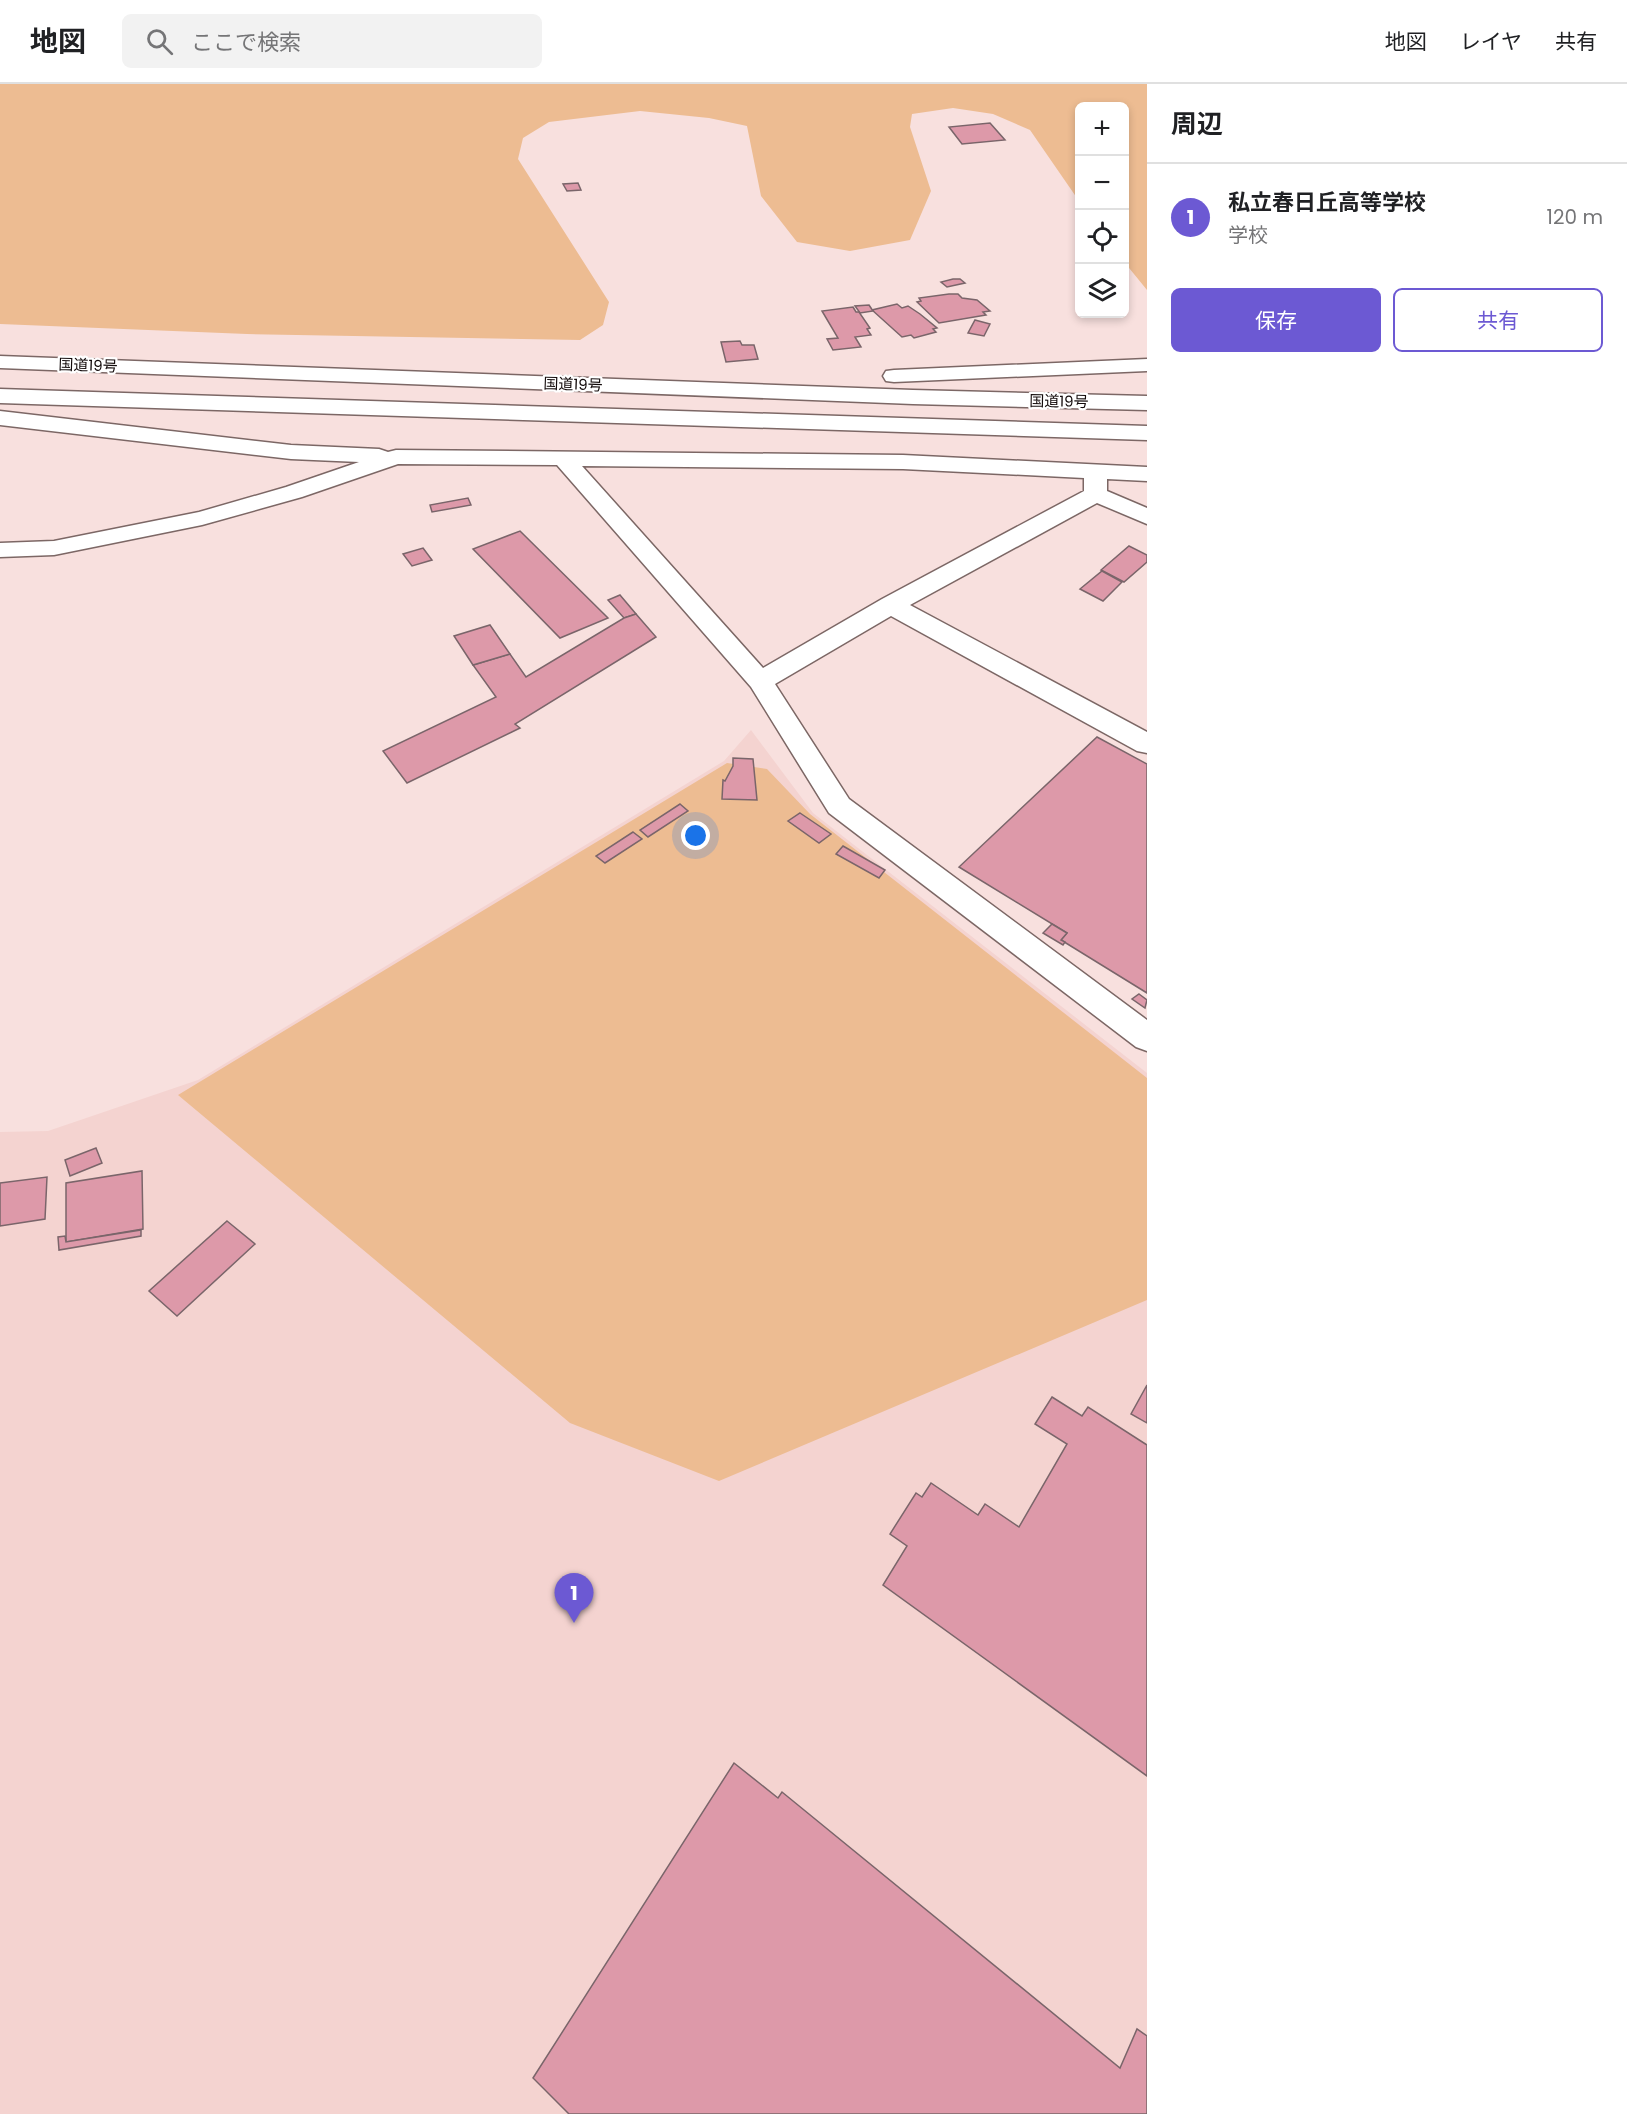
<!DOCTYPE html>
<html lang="ja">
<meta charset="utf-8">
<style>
body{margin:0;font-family:Poppins,"Noto Sans JP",sans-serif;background:#f2f2f2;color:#202124}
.controls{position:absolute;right:18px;top:18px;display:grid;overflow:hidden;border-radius:9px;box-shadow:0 3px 9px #0003}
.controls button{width:54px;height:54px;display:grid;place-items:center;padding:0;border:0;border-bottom:2px solid #e0e0e0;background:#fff;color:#202124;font:30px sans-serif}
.you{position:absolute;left:696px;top:752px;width:21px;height:21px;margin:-15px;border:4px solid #fff;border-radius:50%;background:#1a73e8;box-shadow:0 0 0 9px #1a73e833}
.badge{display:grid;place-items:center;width:39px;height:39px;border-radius:50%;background:#6c59d3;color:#fff;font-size:20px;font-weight:700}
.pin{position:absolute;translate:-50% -50px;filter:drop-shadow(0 2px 3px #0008)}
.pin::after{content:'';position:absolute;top:32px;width:21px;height:18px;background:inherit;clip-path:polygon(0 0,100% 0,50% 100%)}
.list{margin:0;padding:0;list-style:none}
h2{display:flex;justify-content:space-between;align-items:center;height:78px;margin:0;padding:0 24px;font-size:26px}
h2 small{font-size:20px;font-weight:400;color:#757577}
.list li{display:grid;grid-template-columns:39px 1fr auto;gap:18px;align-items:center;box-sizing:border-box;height:108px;padding:0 24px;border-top:2px solid #e0e0e0}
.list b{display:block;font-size:22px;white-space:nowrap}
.list p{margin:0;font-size:20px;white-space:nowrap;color:#757577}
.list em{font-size:20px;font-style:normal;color:#757577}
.actions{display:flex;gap:12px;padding:18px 24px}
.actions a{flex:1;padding:14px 0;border:2px solid #6c59d3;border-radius:9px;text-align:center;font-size:21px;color:#6c59d3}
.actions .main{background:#6c59d3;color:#fff}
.icon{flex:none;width:33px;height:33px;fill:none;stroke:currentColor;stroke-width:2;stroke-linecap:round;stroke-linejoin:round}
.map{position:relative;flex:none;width:1147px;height:2030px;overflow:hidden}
header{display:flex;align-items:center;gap:36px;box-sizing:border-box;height:84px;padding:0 30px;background:#fff;border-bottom:2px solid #e0e0e0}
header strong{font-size:28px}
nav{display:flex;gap:33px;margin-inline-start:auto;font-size:21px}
.search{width:420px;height:54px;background:#f2f2f2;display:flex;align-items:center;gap:15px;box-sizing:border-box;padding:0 21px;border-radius:9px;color:#757577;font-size:22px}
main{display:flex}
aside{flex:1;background:#fff}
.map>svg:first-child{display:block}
.built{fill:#f4d3d0}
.green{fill:#edbc92}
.building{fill:#dd99a9;stroke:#7a656a;stroke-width:1.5}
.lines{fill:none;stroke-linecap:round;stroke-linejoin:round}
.street-casing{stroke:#7c6765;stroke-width:3}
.highway-casing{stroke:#7c6765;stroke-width:3}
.street{fill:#fff;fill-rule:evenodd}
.highway{fill:#fff;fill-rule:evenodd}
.labels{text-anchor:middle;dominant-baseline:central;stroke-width:4.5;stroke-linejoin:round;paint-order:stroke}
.far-street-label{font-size:15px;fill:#130b0b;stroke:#fff}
</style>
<header>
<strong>地図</strong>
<div class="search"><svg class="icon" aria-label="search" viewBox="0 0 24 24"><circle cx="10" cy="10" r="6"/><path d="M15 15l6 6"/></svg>ここで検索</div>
<nav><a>地図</a><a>レイヤ</a><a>共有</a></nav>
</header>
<main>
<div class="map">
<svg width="1147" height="2030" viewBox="0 0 1147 2030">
<rect width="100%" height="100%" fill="#f8e0de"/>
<polygon class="built" points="751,646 813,729 1147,989 1147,2030 0,2030 0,1048 48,1047 198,996 724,677"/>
<g class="green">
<polygon points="0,0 1147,0 1147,206 1125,179 1124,22 1080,22 1079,117 1030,46 993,30 953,24 912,30 910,43 931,107 910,156 850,167 797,158 761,112 747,42 709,34 640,27 549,38 523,54 518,75 609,218 603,241 580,256 247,250 0,240"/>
<polygon points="727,679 767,685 810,730 1147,994 1147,1216 719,1397 570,1339 178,1011"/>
</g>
<g class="building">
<polygon points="990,39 1005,56 962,60 949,43"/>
<polygon points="578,99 581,106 567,107 563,100"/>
<polygon points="953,195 960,195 965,199 947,203 941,198"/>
<polygon points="949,210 958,210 962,214 977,216 990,227 983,228 986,231 939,239 917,218 921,217 919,214"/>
<polygon points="897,220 902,224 908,222 920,230 937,244 933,245 936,248 914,254 911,251 902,253 872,226"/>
<polygon points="869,221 873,227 860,229 855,222"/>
<polygon points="853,223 856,228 859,228 870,244 867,245 871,251 855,253 861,263 833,266 827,255 838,254 822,227"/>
<polygon points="975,236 990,240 984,252 968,249"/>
<polygon points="740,257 742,261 754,261 758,275 726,278 721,258"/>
<polygon points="468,414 471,421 432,428 430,421"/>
<polygon points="520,447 608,534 560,554 473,465"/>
<polygon points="1129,462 1147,471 1147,478 1124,498 1101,486"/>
<polygon points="423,464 432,476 412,482 403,470"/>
<polygon points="1102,487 1122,498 1103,517 1080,505"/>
<polygon points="620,511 636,530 624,534 608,516"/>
<polygon points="636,530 656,553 515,640 520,644 407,699 383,667 496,613 473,581 510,570 526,593 624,534"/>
<polygon points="490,541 510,570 473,581 454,552"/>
<polygon points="1097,653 1147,680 1147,909 1061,856 1067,849 959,783"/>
<polygon points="733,674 753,675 757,716 722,715 723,696 725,697 733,682"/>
<polygon points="680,720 688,727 648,753 640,746"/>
<polygon points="800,729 831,750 819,759 788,737"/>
<polygon points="633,748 642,755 605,779 596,772"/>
<polygon points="843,762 885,786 879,794 836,770"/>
<polygon points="1052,840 1067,849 1061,856 1065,858 1063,861 1043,849"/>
<polygon points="1139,910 1147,916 1145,924 1132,915"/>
<polygon points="96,1064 102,1079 70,1092 65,1076"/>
<polygon points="142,1087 143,1145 66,1158 66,1099"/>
<polygon points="47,1093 45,1135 0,1142 0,1099"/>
<polygon points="227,1137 255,1160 177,1232 149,1207"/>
<polygon points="141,1146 141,1152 59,1166 58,1153 65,1152 66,1158"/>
<polygon points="1147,1301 1147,1339 1131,1330"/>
<polygon points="1052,1313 1082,1332 1088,1323 1147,1361 1147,1692 883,1501 907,1462 890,1450 916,1409 922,1413 931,1399 978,1431 985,1420 1019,1443 1067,1360 1035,1340"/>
<polygon points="734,1679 778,1714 782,1708 1120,1984 1137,1945 1147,1952 1147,2030 569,2030 533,1994"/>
</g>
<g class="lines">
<defs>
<path id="street" d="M 0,327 L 291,361 L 379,365 L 388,368 L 396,366 L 903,371 L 1147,383 L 1147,397 L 1107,395 L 1107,407 L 1147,424 L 1147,440 L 1097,419 L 910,521 L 1147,648 L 1147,669 L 1137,667 L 891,532 L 775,600 L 849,715 L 1147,936 L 1147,967 L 1136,963 L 829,729 L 751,603 L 557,381 L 398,380 L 302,413 L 202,441 L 54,471 L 0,473 L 0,459 L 54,457 L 199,428 L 286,403 L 359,378 L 291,375 L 0,341 ZM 582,382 L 903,385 L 1084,394 L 1084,407 L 882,515 L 763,584 Z"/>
<g id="highway">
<polygon points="0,272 913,306 1147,312 1147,326 913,320 0,284"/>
<polygon points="1147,275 1147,287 894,298 886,297 883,292 886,287 894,286"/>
<polygon points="0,305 1147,342 1147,356 0,319"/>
</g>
</defs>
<use href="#street" class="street-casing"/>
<use href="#highway" class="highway-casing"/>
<use href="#street" class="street"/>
<use href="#highway" class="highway"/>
</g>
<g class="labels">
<g class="far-street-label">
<text transform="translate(88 281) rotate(2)">国道19号</text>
<text transform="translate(573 300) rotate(2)">国道19号</text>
<text transform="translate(1059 317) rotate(1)">国道19号</text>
</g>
</g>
</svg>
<div class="controls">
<button>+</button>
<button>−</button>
<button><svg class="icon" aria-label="locate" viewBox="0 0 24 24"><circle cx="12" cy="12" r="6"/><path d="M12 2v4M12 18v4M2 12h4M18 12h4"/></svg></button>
<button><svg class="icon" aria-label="layers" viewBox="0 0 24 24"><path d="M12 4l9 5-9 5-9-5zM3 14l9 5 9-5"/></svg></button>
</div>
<div class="you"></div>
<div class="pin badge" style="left:574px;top:1539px">1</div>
</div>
<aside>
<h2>周辺<small></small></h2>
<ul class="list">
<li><span class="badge">1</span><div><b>私立春日丘高等学校</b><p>学校</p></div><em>120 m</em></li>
</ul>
<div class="actions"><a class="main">保存</a><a>共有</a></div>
</aside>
</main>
